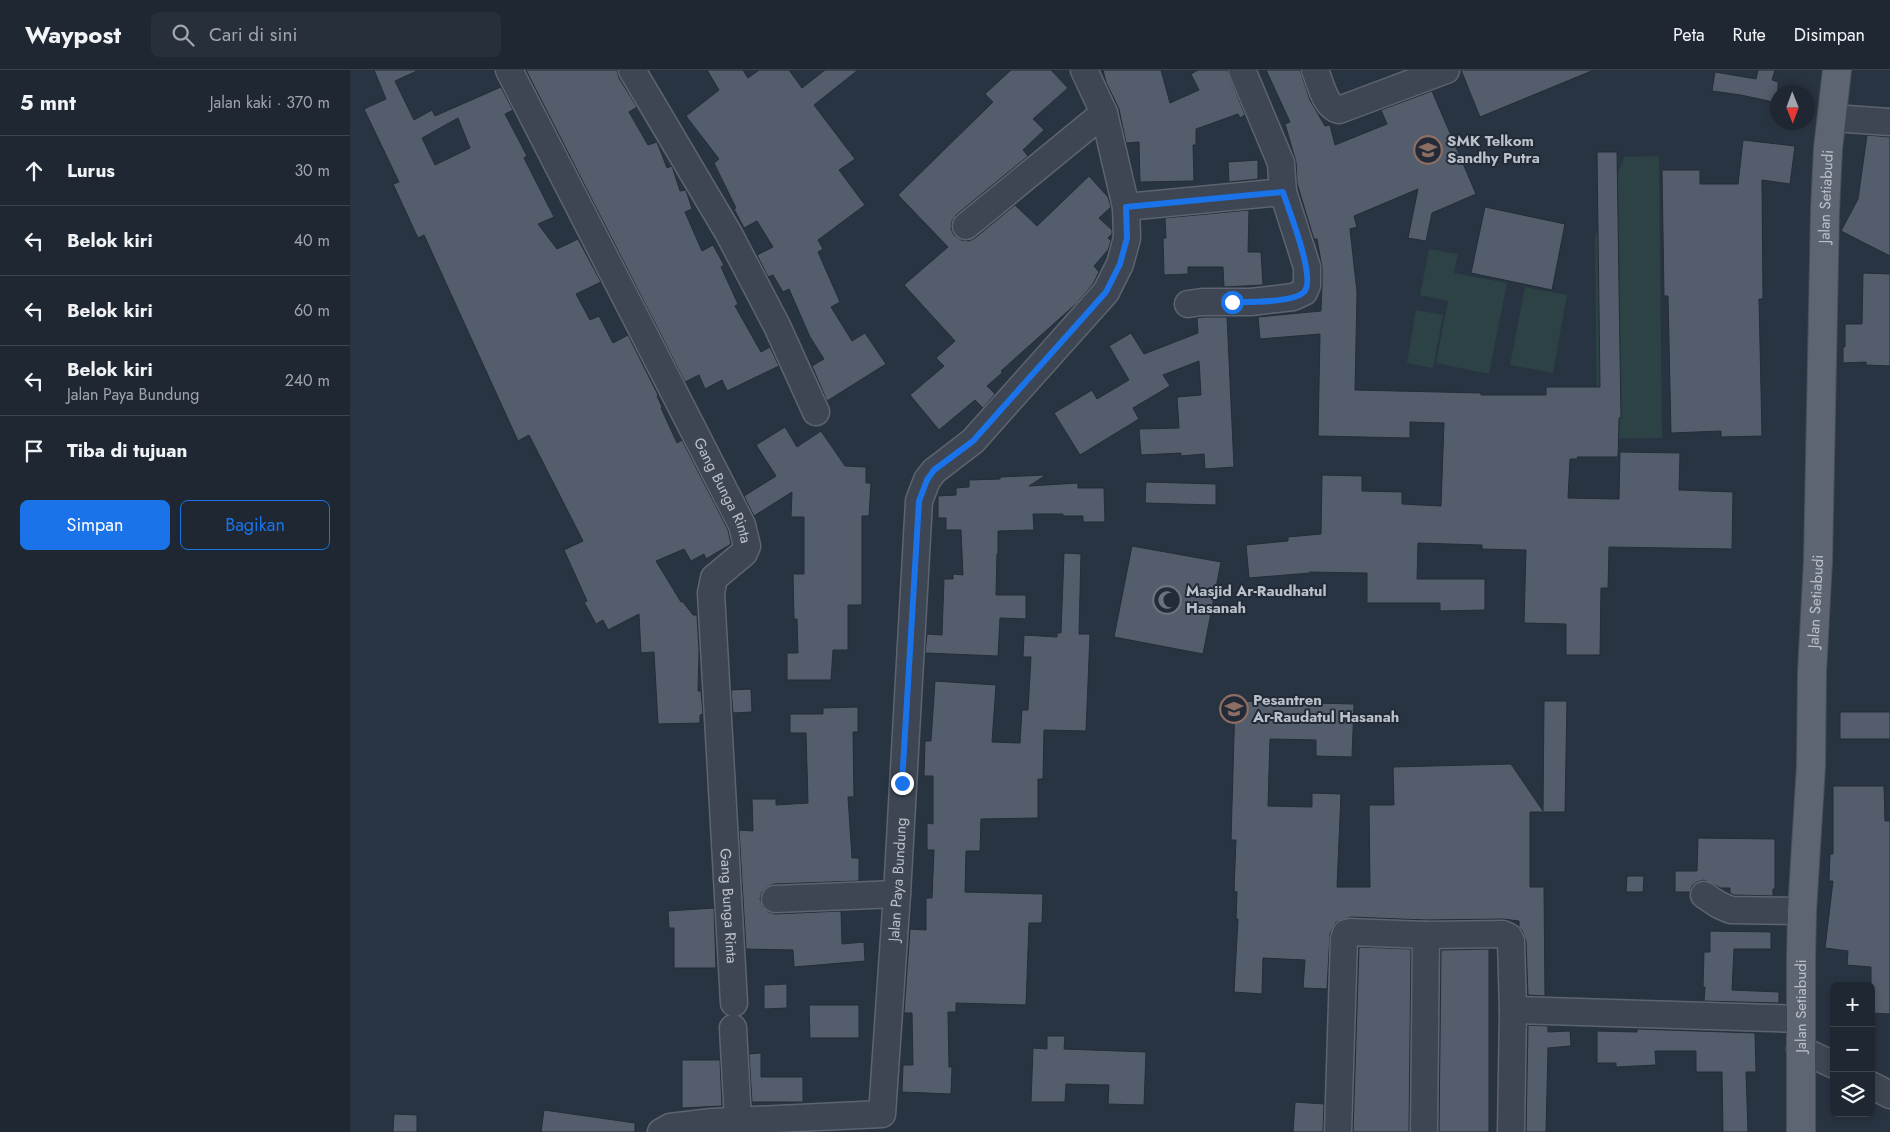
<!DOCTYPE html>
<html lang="id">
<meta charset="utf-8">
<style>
body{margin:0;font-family:Jost,sans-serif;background:#272f3a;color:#f1f3f6}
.controls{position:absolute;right:15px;bottom:15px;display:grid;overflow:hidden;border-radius:8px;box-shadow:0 2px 8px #0003}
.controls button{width:45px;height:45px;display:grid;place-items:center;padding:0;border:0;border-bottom:1px solid #3c444d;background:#1f2732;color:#f1f3f6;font:25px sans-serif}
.compass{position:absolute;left:1420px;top:15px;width:45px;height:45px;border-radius:50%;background:#1f2732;box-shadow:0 2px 8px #0003;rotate:179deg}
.stop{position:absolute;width:15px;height:15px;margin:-11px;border:4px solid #1a73e8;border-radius:50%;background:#fff}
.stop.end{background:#1a73e8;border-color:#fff;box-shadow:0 1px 5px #0008}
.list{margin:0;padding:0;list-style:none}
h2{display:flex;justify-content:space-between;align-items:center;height:65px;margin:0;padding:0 20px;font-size:21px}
h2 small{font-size:16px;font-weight:400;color:#a1a5ac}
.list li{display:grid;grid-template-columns:32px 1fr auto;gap:15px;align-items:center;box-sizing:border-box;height:70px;padding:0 20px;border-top:1px solid #3c444d}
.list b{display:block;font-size:19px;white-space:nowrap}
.list p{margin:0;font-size:16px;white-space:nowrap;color:#a1a5ac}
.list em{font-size:16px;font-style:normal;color:#a1a5ac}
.actions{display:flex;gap:10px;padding:15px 20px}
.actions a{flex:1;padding:11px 0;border:1px solid #1a73e8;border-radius:8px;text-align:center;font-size:18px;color:#1a73e8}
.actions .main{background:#1a73e8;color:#fff}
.icon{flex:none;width:28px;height:28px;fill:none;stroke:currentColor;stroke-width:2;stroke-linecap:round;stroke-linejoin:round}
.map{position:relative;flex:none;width:1540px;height:1062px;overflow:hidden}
header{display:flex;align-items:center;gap:30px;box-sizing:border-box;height:70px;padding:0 25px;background:#1f2732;border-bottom:1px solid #3c444d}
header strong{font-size:24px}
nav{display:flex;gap:28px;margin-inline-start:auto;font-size:18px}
.search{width:350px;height:45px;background:#272f3a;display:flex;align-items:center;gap:12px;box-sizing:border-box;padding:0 18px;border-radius:8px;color:#a1a5ac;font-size:19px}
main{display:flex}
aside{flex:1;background:#1f2732}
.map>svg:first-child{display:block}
.green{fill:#2c4244}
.building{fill:#535d6c;stroke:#242d39;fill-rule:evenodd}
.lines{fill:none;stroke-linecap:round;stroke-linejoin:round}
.minor-casing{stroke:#5c646f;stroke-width:29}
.major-casing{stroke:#474f5b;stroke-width:30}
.minor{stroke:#3d4652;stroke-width:26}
.major{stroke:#5c6571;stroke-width:28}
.route{stroke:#1a73e8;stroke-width:6}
.labels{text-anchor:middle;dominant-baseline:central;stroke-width:4;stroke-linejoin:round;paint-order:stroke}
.poi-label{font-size:15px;font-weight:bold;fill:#bbc1cb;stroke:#222b37;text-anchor:start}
.street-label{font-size:15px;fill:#bbc1cb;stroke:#222b37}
</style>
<header>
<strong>Waypost</strong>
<div class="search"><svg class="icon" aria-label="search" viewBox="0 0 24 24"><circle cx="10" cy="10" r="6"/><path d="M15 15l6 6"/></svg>Cari di sini</div>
<nav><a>Peta</a><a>Rute</a><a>Disimpan</a></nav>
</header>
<main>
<aside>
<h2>5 mnt<small>Jalan kaki · 370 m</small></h2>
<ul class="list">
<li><svg class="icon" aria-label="ahead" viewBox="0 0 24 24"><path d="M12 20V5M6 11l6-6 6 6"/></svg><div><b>Lurus</b></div><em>30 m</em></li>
<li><svg class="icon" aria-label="left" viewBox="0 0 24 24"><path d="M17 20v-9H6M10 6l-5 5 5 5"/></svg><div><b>Belok kiri</b></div><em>40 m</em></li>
<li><svg class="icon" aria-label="left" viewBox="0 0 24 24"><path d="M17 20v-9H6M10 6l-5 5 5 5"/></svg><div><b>Belok kiri</b></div><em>60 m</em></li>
<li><svg class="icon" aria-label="left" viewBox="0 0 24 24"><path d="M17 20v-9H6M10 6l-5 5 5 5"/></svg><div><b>Belok kiri</b><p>Jalan Paya Bundung</p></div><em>240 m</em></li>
<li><svg class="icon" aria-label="arrive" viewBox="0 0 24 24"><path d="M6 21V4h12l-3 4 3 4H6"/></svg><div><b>Tiba di tujuan</b></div></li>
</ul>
<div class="actions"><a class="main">Simpan</a><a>Bagikan</a></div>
</aside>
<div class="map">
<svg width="1540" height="1062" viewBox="0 0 1540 1062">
<rect width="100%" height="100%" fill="#293442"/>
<g class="green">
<polygon points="1309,86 1312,368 1247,369 1245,167 1274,87"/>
<polygon points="1079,179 1108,184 1104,203 1157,213 1139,304 1086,293 1098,231 1070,225"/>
<polygon points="1175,217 1217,225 1203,303 1160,295"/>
<polygon points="1066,240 1093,245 1083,298 1057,293"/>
</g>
<g class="building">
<path d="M 24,0 L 69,0 L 45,11 L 64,50 L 82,40 L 85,46 L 151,17 L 163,40 L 155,44 L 177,86 L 174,88 L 204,147 L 188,154 L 207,179 L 228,169 L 251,212 L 226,224 L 240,250 L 249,246 L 263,273 L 278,265 L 308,325 L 307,326 L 312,337 L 311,338 L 327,373 L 332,370 L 378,460 L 381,474 L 356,489 L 354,484 L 341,491 L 334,479 L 306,491 L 331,532 L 333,532 L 343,545 L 347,545 L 349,580 L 348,621 L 351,621 L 353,644 L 350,645 L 350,653 L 308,654 L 304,582 L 291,583 L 289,544 L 258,560 L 253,550 L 246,554 L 234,532 L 237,531 L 214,480 L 233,471 L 179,365 L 168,371 L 74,165 L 68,168 L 43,114 L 49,112 L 14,39 L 36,29 ZM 108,48 L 120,78 L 85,95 L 72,68 Z"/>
<polygon points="176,0 267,0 269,8 287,37 279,42 298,75 307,72 317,98 322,96 330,121 336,120 342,139 335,142 352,181 363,175 374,195 371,197 388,234 385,236 411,282 420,277 429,296 377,321 372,310 355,319 349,305 335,312"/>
<polygon points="357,0 393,0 398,8 409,0 439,0 452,18 475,0 508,0 464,35 505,89 489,100 515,135 468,170 473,179 468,182 490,232 481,237 502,271 515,263 536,294 477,331 462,296 474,289 460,267 439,219 433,222 423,205 418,207 407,185 423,177 407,151 394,158 384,139 386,138 364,93 369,89 336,46 369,20"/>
<polygon points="661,0 701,0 718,18 683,49 694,60 673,80 678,86 606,145 602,151 601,159 604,165 611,170 619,171 625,168 665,135 687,156 739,106 758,127 761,137 749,148 762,160 762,164 758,168 761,171 758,180 744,196 749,202 743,214 727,233 651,301 653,302 637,316 645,324 633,338 625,330 589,360 560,325 594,296 586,288 605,271 554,215 598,177 548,125 643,32 635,24"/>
<polygon points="753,0 811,0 820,33 849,20 841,4 848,0 877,0 895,45 890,48 888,44 846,59 846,75 843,75 844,111 790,112 789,72 776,73 769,39 756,12"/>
<polygon points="916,0 950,0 960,30 975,56 980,55 985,75 1037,54 1031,40 1082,21 1126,124 1082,143 1076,171 1058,168 1068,119 1004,146 1007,157 1000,159 1007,222 1005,320 1131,323 1131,325 1196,325 1196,317 1250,317 1247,82 1267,82 1271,348 1269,348 1268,387 1227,387 1228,389 1220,389 1218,428 1269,429 1270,382 1330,383 1329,420 1383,422 1382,479 1259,477 1258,518 1251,518 1250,585 1216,585 1216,554 1174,553 1176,480 1132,479 1132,475 1068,473 1067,509 1135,509 1135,540 1090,541 1090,533 1017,533 1017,503 960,502 960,503 899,508 896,475 938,471 938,467 971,464 972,405 1012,406 1012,421 1052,422 1052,434 1091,436 1094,353 1060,352 1060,368 968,366 970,264 910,269 908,247 971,241 972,215 972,197 967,169 964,169 955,140 947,113 946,92 935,54 940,52"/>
<polygon points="1111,0 1244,0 1130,47"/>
<polygon points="1408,0 1425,0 1422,10 1428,12 1428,33 1391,25 1362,21 1365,2 1406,9"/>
<polygon points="1517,65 1540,67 1540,186 1491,161 1508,129"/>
<polygon points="1393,70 1445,76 1440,114 1412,110 1413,229 1409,229 1412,366 1371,367 1371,361 1321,363 1318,226 1314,226 1312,100 1350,100 1350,114 1388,114"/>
<polygon points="908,90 908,109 879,112 878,92"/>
<polygon points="1135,137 1215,154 1202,220 1121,203"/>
<polygon points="899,140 898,182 911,182 913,215 874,217 873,197 838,197 838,204 814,205 813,168 816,168 815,148"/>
<polygon points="1513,203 1540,204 1540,296 1516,295 1516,292 1493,293 1493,277 1495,277 1495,254 1512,254"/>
<polygon points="853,247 877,247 884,397 855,399 854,384 831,386 831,383 791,385 789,359 829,358 827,327 851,325 849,291 813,305 820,316 783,338 789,349 730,385 704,343 742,320 747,329 779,310 759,276 781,263 794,284 848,263 847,248"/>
<polygon points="435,357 447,377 471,361 495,396 516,397 516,413 521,413 519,446 512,446 512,535 498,535 498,580 483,580 481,610 437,610 437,583 448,583 447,549 444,549 443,504 454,504 454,447 441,447 442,422 404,446 394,426 426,406 406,375"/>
<polygon points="696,405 679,416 728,413 728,418 754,418 755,452 733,452 733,446 713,446 713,444 683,444 684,460 648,461 648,484 647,484 646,525 676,525 676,549 650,548 648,586 575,583 577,564 592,565 594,509 603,509 603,504 613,505 611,460 596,460 596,448 588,448 588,426 606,425 606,418 619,417 619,410 650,409 650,407"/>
<polygon points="796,412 866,414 866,435 795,433"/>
<polygon points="782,476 871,492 853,584 764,567"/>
<polygon points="714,483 731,484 729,564 740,564 736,661 694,660 693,709 688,709 688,748 631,749 630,781 616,781 615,822 693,824 692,853 679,853 676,935 606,933 606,942 598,942 599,997 602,997 601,1024 552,1022 553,995 563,995 562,943 554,943 560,859 576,860 576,828 582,828 584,780 577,780 577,753 583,754 583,706 574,706 575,671 581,671 585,611 646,615 642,672 670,673 672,640 678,640 681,587 673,587 674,565 707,567 707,563 711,563"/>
<polygon points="401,619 402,642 383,643 381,620"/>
<polygon points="885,631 1004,634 1002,687 966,686 966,670 920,669 918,736 962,737 962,723 991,724 987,817 1020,817 1019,735 1044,735 1043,697 1161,694 1193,741 1194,631 1217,631 1215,742 1180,742 1180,817 1194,817 1195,926 1178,925 1176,871 1172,860 1169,857 1169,851 1153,849 1076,850 1001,847 986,852 980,864 977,919 953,918 955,890 913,888 912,924 884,922 888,849 886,849 887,822 884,821 886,770 881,770"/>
<polygon points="508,637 508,662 503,662 504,727 498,727 502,788 509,788 509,811 424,814 417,817 412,822 410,829 413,837 418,842 425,844 491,841 492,874 514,872 515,891 444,897 443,880 396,879 389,760 403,761 402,729 426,729 426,735 458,733 456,663 440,663 440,644 473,644 473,638"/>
<rect x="1490" y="642" width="50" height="27"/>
<polygon points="1483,716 1534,716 1535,751 1540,751 1540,944 1521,943 1521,897 1497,895 1498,881 1475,878 1483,811 1479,811 1480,784 1483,784"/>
<polygon points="1348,768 1425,769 1425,819 1423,819 1423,826 1384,825 1380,823 1380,818 1371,818 1354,810 1347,812 1342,816 1340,822 1325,822 1325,801 1347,801"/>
<polygon points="1277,806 1294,806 1293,822 1276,822"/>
<polygon points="364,838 366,898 324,898 324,858 319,858 318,841"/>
<polygon points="1360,861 1421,862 1421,879 1384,879 1382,920 1429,922 1429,933 1354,931 1355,917 1353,917 1354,882 1360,882"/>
<polygon points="1009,877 1061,879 1059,1062 1003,1062"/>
<polygon points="1139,879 1139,1062 1089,1062 1091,880"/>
<polygon points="437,914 437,938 414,939 414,915"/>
<polygon points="459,935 509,935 509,968 460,968"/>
<polygon points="1178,955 1198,956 1198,962 1220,961 1221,976 1198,978 1196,1062 1176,1062"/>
<polygon points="1287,959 1405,963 1406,1002 1396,1002 1398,1062 1373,1062 1372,1002 1346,1002 1346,981 1305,981 1306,995 1266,997 1266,993 1247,993 1247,961 1287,962"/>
<polygon points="697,966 715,966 714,979 796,982 794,1035 758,1034 759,1015 716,1014 715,1032 681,1032 683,978 697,979"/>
<polygon points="411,983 411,1007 453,1007 453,1032 402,1032 399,984"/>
<polygon points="332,990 370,990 372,1036 332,1038"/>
<polygon points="945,1032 974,1034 973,1062 943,1062"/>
<polygon points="194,1040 285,1053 285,1062 191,1062"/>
<polygon points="44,1044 67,1045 67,1062 43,1062"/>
</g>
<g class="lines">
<defs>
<g id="minor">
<path id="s1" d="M 159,0 L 392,455 L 397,476 L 394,483 L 364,508 L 361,523 L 384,933"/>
<polyline points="282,0 379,164 427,256 466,342"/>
<path d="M 965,0 C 970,12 975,37 989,40 L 1096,0"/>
<polyline points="1483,48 1540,52"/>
<polyline points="776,137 933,122"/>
<polyline points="616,156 754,43"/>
<polyline points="838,234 852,232 901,232 943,227 954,222 957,215 957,197 933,122 931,93 892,0"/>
<polyline points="1354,825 1369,835 1381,840 1452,841"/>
<polyline points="425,829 547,824"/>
<polyline points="1163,940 1451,949"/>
<polyline points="383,958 388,1050"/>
<polyline points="1450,979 1484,995"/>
<polyline points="1521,1015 1540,1025"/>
<path id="s2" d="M 311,1062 L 320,1057 L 362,1052 L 532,1044 L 547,824 L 569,431 L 577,410 L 584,401 L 623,371 L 756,222 L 770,194 L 777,168 L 776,137 L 754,43 L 734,0"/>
<polyline points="988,1062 994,869 996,863 1000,862 1076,865 1153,864 1159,867 1161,871 1163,940 1161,1062"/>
<polyline points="1074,1062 1076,865"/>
</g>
<g id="major">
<path id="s3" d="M 1451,1062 L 1451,890 L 1452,841 L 1461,696 L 1462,602 L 1468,491 L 1475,140 L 1478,79 L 1487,0"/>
</g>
</defs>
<use href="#minor" class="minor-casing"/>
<use href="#major" class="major-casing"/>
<use href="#minor" class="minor"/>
<use href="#major" class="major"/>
</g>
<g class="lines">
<path class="route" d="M 552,713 L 569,431 L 577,410 L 584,400 L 623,371 L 756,222 L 770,194 L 777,168 L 776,137 L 933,122 C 938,139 967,209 954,222 C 943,233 898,232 882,232"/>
</g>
<defs>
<symbol id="school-ring" viewBox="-11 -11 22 22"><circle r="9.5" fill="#222b37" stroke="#8d6e63" stroke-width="1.5"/><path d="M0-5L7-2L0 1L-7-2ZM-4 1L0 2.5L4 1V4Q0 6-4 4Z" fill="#8d6e63"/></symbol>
<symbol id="mosque-ring" viewBox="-11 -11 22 22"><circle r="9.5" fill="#222b37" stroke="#6b7280" stroke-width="1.5"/><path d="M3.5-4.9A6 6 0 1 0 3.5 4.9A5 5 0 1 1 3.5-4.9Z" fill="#6b7280"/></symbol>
</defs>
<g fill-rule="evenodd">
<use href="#school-ring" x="1062" y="64" width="32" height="32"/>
<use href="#mosque-ring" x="801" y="514" width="32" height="32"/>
<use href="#school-ring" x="868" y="623" width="32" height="32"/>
</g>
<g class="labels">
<g class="poi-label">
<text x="1097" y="71">SMK Telkom<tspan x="1097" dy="17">Sandhy Putra</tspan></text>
<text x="836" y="521">Masjid Ar-Raudhatul<tspan x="836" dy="17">Hasanah</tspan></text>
<text x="903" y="630">Pesantren<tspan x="903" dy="17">Ar-Raudatul Hasanah</tspan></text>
</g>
<g class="street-label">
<text stroke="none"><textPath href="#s3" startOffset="936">Jalan Setiabudi</textPath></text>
<text stroke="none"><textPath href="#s1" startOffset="472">Gang Bunga Rinta</textPath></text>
<text stroke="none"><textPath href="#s3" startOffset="531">Jalan Setiabudi</textPath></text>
<text stroke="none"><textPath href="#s2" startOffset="458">Jalan Paya Bundung</textPath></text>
<text stroke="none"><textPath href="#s1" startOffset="908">Gang Bunga Rinta</textPath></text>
<text stroke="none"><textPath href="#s3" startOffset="126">Jalan Setiabudi</textPath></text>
</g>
</g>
</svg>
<div class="controls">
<button>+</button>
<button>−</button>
<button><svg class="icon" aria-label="layers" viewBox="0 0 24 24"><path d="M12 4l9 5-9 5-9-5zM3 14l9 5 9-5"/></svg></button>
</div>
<svg class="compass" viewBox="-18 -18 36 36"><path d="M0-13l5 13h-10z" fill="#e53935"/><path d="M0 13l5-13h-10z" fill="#a1a5ac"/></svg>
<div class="stop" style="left:882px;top:232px"></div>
<div class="stop end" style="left:552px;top:713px"></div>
</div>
</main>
